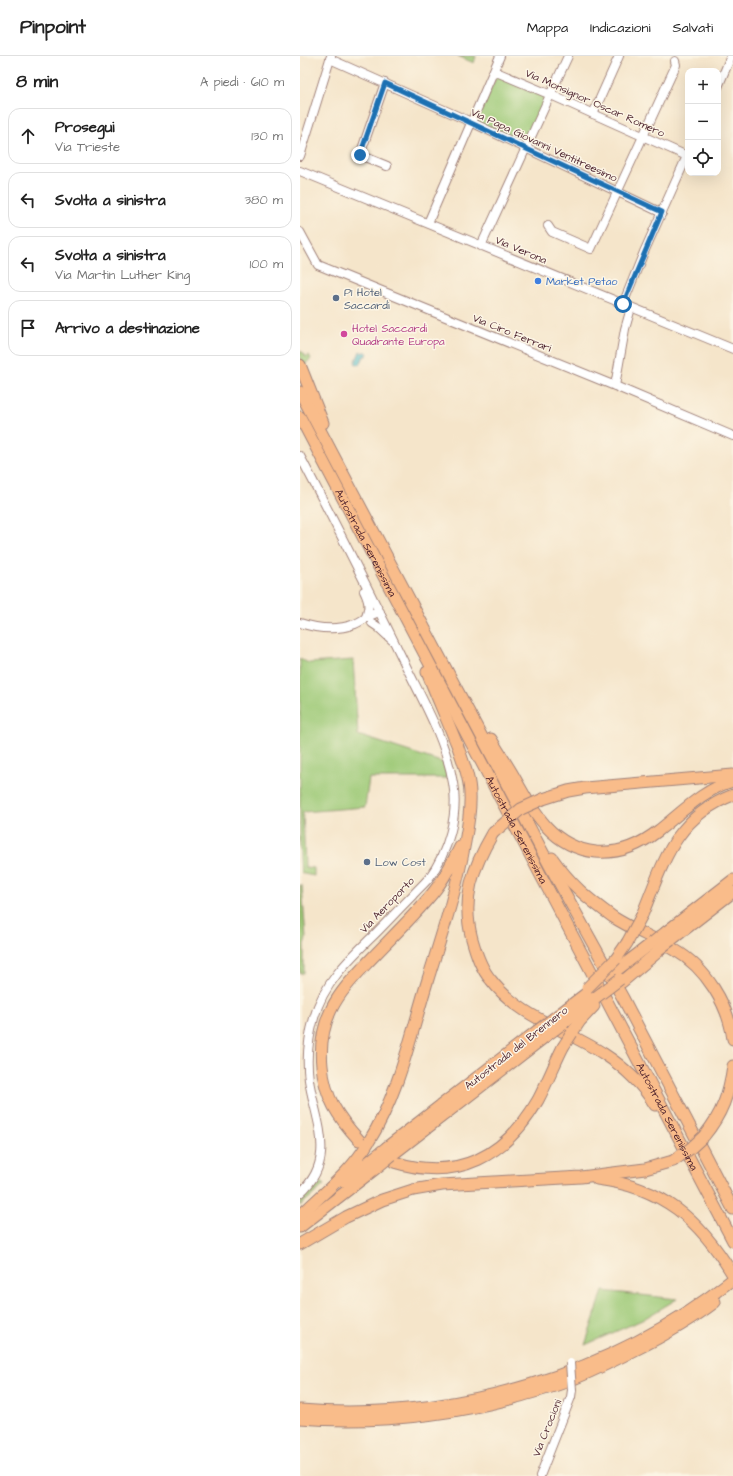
<!DOCTYPE html>
<html lang="it">
<meta charset="utf-8">
<style>
body{margin:0;font-family:"Architects Daughter",sans-serif;background:#f2f2f2;color:#222}
.controls{position:absolute;right:12px;top:12px;display:grid;overflow:hidden;border-radius:8px;box-shadow:0 4px 16px #0002}
.controls button{width:36px;height:36px;display:grid;place-items:center;padding:0;border:0;border-bottom:1px solid #e0e0e0;background:#fff;color:#222;font:20px sans-serif}
.stop{position:absolute;width:12px;height:12px;margin:-9px;border:3px solid #1f6fb2;border-radius:50%;background:#fff}
.stop.end{background:#1f6fb2;border-color:#fff;box-shadow:0 1px 4px #0008}
.list{margin:0;padding:0;list-style:none}
h2{display:flex;justify-content:space-between;align-items:center;height:52px;margin:0;padding:0 16px;font-size:17px}
h2 small{font-size:13px;font-weight:400;color:#767676}
.list li{display:grid;grid-template-columns:26px 1fr auto;gap:12px;align-items:center;box-sizing:border-box;height:56px;margin:0 8px 8px;padding:0 8px;border:1px solid #e0e0e0;border-radius:12px}
.list b{display:block;font-size:15px;white-space:nowrap}
.list p{margin:0;font-size:13px;white-space:nowrap;color:#767676}
.list em{font-size:13px;font-style:normal;color:#767676}
.icon{flex:none;width:22px;height:22px;fill:none;stroke:currentColor;stroke-width:2;stroke-linecap:round;stroke-linejoin:round}
.map{position:relative;flex:none;width:433px;height:1420px;overflow:hidden}
header{display:flex;align-items:center;gap:24px;box-sizing:border-box;height:56px;padding:0 20px;background:#fff;border-bottom:1px solid #e0e0e0}
header strong{font-size:19px}
nav{display:flex;gap:22px;margin-inline-start:auto;font-size:14px}
main{display:flex}
aside{flex:1;background:#fff}
.map>svg:first-child{display:block}
.green{fill:#9cc976;stroke:#737450}
.water{fill:#4ab8c3;stroke:#4a6c77}
.lines{fill:none;stroke-linecap:round;stroke-linejoin:round}
.minor-casing{stroke:#a0827a;stroke-width:10}
.highway-casing{stroke:#a0827a;stroke-width:13}
.minor{stroke:#fff;stroke-width:8}
.highway{stroke:#f9bc8a;stroke-width:11}
.minor-bridge-casing{stroke:#a0827a;stroke-width:10;stroke-linecap:butt}
.highway-bridge-casing{stroke:#a0827a;stroke-width:13;stroke-linecap:butt}
.minor-bridge{stroke:#fff;stroke-width:8}
.highway-bridge{stroke:#f9bc8a;stroke-width:11}
.route{stroke:#1f6fb2;stroke-width:5}
.shop-dot{fill:#3f7fe0;stroke:#fcf5e5;stroke-width:1.5}
.service-dot{fill:#5c6f8a;stroke:#fcf5e5;stroke-width:1.5}
.hotel-dot{fill:#d1479c;stroke:#fcf5e5;stroke-width:1.5}
.labels{text-anchor:middle;dominant-baseline:central;stroke-width:3;stroke-linejoin:round;paint-order:stroke}
.street-label{font-size:11px;fill:#4a1f2b;stroke:#fcf5e5}
.shop-label{font-size:11px;fill:#366cbe;stroke:#fcf5e5;text-anchor:start}
.service-label{font-size:11px;fill:#4e5e75;stroke:#fcf5e5;text-anchor:start}
.hotel-label{font-size:11px;fill:#b23c85;stroke:#fcf5e5;text-anchor:start}
</style>
<header>
<strong>Pinpoint</strong>
<nav><a>Mappa</a><a>Indicazioni</a><a>Salvati</a></nav>
</header>
<main>
<aside>
<h2>8 min<small>A piedi · 610 m</small></h2>
<ul class="list">
<li><svg class="icon" aria-label="ahead" viewBox="0 0 24 24"><path d="M12 20V5M6 11l6-6 6 6"/></svg><div><b>Prosegui</b><p>Via Trieste</p></div><em>130 m</em></li>
<li><svg class="icon" aria-label="left" viewBox="0 0 24 24"><path d="M17 20v-9H6M10 6l-5 5 5 5"/></svg><div><b>Svolta a sinistra</b></div><em>380 m</em></li>
<li><svg class="icon" aria-label="left" viewBox="0 0 24 24"><path d="M17 20v-9H6M10 6l-5 5 5 5"/></svg><div><b>Svolta a sinistra</b><p>Via Martin Luther King</p></div><em>100 m</em></li>
<li><svg class="icon" aria-label="arrive" viewBox="0 0 24 24"><path d="M6 21V4h12l-3 4 3 4H6"/></svg><div><b>Arrivo a destinazione</b></div></li>
</ul>
</aside>
<div class="map">
<svg width="433" height="1420" viewBox="0 0 433 1420">
<rect width="100%" height="100%" fill="#fcf5e5"/>
<filter id="ink" filterUnits="userSpaceOnUse"><feTurbulence type="fractalNoise" baseFrequency=".025" numOctaves="2"/><feDisplacementMap in="SourceGraphic" scale="8" xChannelSelector="R" yChannelSelector="G"/><feConvolveMatrix kernelMatrix="1 2 1 2 8 2 1 2 1" color-interpolation-filters="sRGB"/></filter>
<filter id="wash" filterUnits="userSpaceOnUse"><feTurbulence type="fractalNoise" baseFrequency=".012" numOctaves="4" result="noise"/><feDisplacementMap in="SourceGraphic" scale="16" xChannelSelector="R" yChannelSelector="G"/><feGaussianBlur stdDeviation="0.9" result="paint"/><feColorMatrix in="noise" values="0 0 0 0 0 0 0 0 0 0 0 0 0 0 0 0 0 1.4 0 .05"/><feComposite in="paint" operator="in"/></filter>
<g filter="url(#wash)">
<rect width="100%" height="100%" fill="#f5e5ca"/>
<g class="green">
<polygon points="158,0 176,0 174,7"/>
<polygon points="197,19 247,42 225,88 176,66"/>
<path d="M 0,295 L 4,297 L 6,301 L 9,299 L 11,303 L 7,306 L 5,310 C 0,307 0,301 0,295 Z"/>
<polygon points="0,603 9,607 53,604 58,679 144,707 147,722 69,722 65,751 3,756 5,811 14,812 14,820 4,818 1,816 0,801"/>
<polygon points="0,829 2,829 6,883 4,888 4,917 0,917"/>
<polygon points="20,1126 24,1129 0,1150 0,1141"/>
<polygon points="303,1235 377,1243 342,1264 285,1289"/>
</g>
<polygon class="water" points="60,295 63,297 64,295 68,297 66,300 64,300 60,309 55,307"/>
</g>
<g filter="url(#ink)">
<g class="lines">
<defs>
<g id="minor">
<polyline points="30,3 171,66 362,157"/>
<polyline points="194,15 251,39 387,100"/>
<polyline points="85,27 60,99 87,110"/>
<polyline points="418,31 431,0"/>
<polyline points="293,58 319,0"/>
<polyline points="0,100 31,0"/>
<polyline points="0,115 433,293"/>
<polyline points="128,167 200,0"/>
<polyline points="248,170 252,176 291,193 376,9 375,5"/>
<polyline points="0,176 18,209 315,330 433,380"/>
<polyline points="181,190 268,0"/>
<polyline points="323,248 344,196 388,98"/>
<polyline points="315,330 325,273 331,252"/>
<path d="M 0,400 C 36,469 71,538 105,608 C 124,647 146,685 153,727 C 159,759 148,796 129,822 C 124,828 117,834 112,840 C 99,853 87,866 74,879 C 49,903 23,928 14,962 C 8,983 6,1002 9,1024 C 15,1064 38,1103 0,1137"/>
<path d="M 64,535 C 69,545 70,551 66,561"/>
<path d="M 0,567 C 18,573 36,575 55,568 C 64,564 70,558 80,556"/>
<polyline points="72,567 78,571 92,584"/>
<polyline points="240,1420 271,1341 272,1334"/>
</g>
<g id="highway">
<polyline points="0,309 23,367"/>
<polyline points="0,336 250,810 324,944 433,1153"/>
<path id="s1" d="M 0,361 L 433,1185"/>
<path d="M 191,683 C 198,695 206,707 213,719 C 233,755 251,791 296,796 C 319,798 340,789 358,775 C 381,757 404,733 433,725"/>
<polyline points="243,743 268,735 285,732 433,719"/>
<path d="M 193,777 C 173,811 161,843 172,883 C 176,897 181,913 191,924 C 220,962 266,973 304,998 C 324,1011 344,1030 355,1049"/>
<path d="M 252,802 C 270,828 288,843 313,861 C 333,874 355,882 375,894 C 406,912 428,948 433,983"/>
<path d="M 342,859 C 364,806 374,762 433,739"/>
<polyline points="366,876 433,824"/>
<polyline points="371,884 433,836"/>
<polyline points="316,903 327,887"/>
<polyline points="317,914 352,887"/>
<polyline points="322,926 359,895"/>
<polyline points="254,962 292,933"/>
<polyline points="262,968 295,942"/>
<polyline points="272,977 280,965 294,950"/>
<path d="M 404,1080 C 422,1058 429,1038 433,1010"/>
<path d="M 59,1084 C 38,1061 25,1042 22,1010 C 20,991 23,971 31,954 C 40,935 56,919 70,904 C 91,882 113,861 132,838 C 144,824 152,807 160,791"/>
<polyline points="87,1091 237,975"/>
<polyline points="92,1099 246,980"/>
<path d="M 94,1106 C 158,1126 206,1100 238,1044 C 247,1027 254,1009 263,991"/>
<path d="M 297,1123 C 363,1131 400,1164 433,1219"/>
<polyline points="44,1125 67,1107"/>
<path d="M 0,1160 C 23,1137 51,1116 68,1087 C 99,1038 111,978 128,923 C 142,878 157,833 165,786 C 168,770 171,754 170,738 C 170,722 163,706 158,691 C 148,666 137,641 127,616"/>
<polyline points="0,1171 75,1113"/>
<polyline points="0,1188 46,1161 82,1144 113,1134 142,1129 281,1121 345,1113 373,1105"/>
<path d="M 0,1354 C 153,1366 313,1319 433,1223"/>
<path d="M 0,1362 C 71,1368 144,1360 214,1342 C 230,1337 247,1333 263,1327 C 288,1318 311,1306 335,1294 C 363,1280 390,1265 415,1246"/>
</g>
</defs>
<use href="#minor" class="minor-casing"/>
<use href="#highway" class="highway-casing"/>
<use href="#minor" class="minor"/>
<use href="#highway" class="highway"/>
<defs>
<polyline id="minor-bridge" points="270,1307 272,1334"/>
<g id="highway-bridge">
<polyline points="193,777 221,753 243,743"/>
<polyline points="327,887 342,859"/>
<polyline points="352,887 366,876"/>
<polyline points="358,894 371,884"/>
<polyline points="287,932 316,903"/>
<polyline points="295,942 320,923"/>
<polyline points="237,975 254,962"/>
<polyline points="246,980 262,968"/>
<polyline points="263,991 272,977"/>
<polyline points="373,1105 391,1092 404,1080"/>
<polyline points="67,1107 87,1091"/>
<polyline points="75,1113 92,1099"/>
</g>
</defs>
<use href="#minor-bridge" class="minor-bridge-casing"/>
<use href="#highway-bridge" class="highway-bridge-casing"/>
<use href="#minor-bridge" class="minor-bridge"/>
<use href="#highway-bridge" class="highway-bridge"/>
</g>
</g>
<g class="lines" filter="url(#ink)">
<polyline class="route" points="60,99 85,27 362,156 323,248"/>
</g>
<circle class="shop-dot" cx="238" cy="225" r="4"/>
<g class="service-dot">
<circle cx="36" cy="242" r="4"/>
<circle cx="67" cy="806" r="4"/>
</g>
<circle class="hotel-dot" cx="44" cy="278" r="4"/>
<g class="labels">
<g class="street-label">
<text transform="translate(295 47) rotate(24)">Via Monsignor Oscar Romero</text>
<text transform="translate(244 89) rotate(25)">Via Papa Giovanni Ventitreesimo</text>
<text transform="translate(221 194) rotate(23)">Via Verona</text>
<text transform="translate(212 277) rotate(22)">Via Ciro Ferrari</text>
<text stroke="none"><textPath href="#s1" startOffset="142">Autostrada Serenissima</textPath></text>
<text stroke="none"><textPath href="#s1" startOffset="466">Autostrada Serenissima</textPath></text>
<text transform="translate(87 849) rotate(-46)">Via Aeroporto</text>
<text transform="translate(216 992) rotate(-38)">Autostrada del Brennero</text>
<text stroke="none"><textPath href="#s1" startOffset="790">Autostrada Serenissima</textPath></text>
<text transform="translate(247 1372) rotate(-68)">Via Crocioni</text>
</g>
<g class="shop-label">
<text x="246" y="225">Market Petao</text>
</g>
<g class="service-label">
<text x="44" y="236">P1 Hotel<tspan x="44" dy="13">Saccardi</tspan></text>
<text x="75" y="806">Low Cost</text>
</g>
<g class="hotel-label">
<text x="52" y="272">Hotel Saccardi<tspan x="52" dy="13">Quadrante Europa</tspan></text>
</g>
</g>
</svg>
<div class="controls">
<button>+</button>
<button>−</button>
<button><svg class="icon" aria-label="locate" viewBox="0 0 24 24"><circle cx="12" cy="12" r="6"/><path d="M12 2v4M12 18v4M2 12h4M18 12h4"/></svg></button>
</div>
<div class="stop" style="left:323px;top:248px"></div>
<div class="stop end" style="left:60px;top:99px"></div>
</div>
</main>
